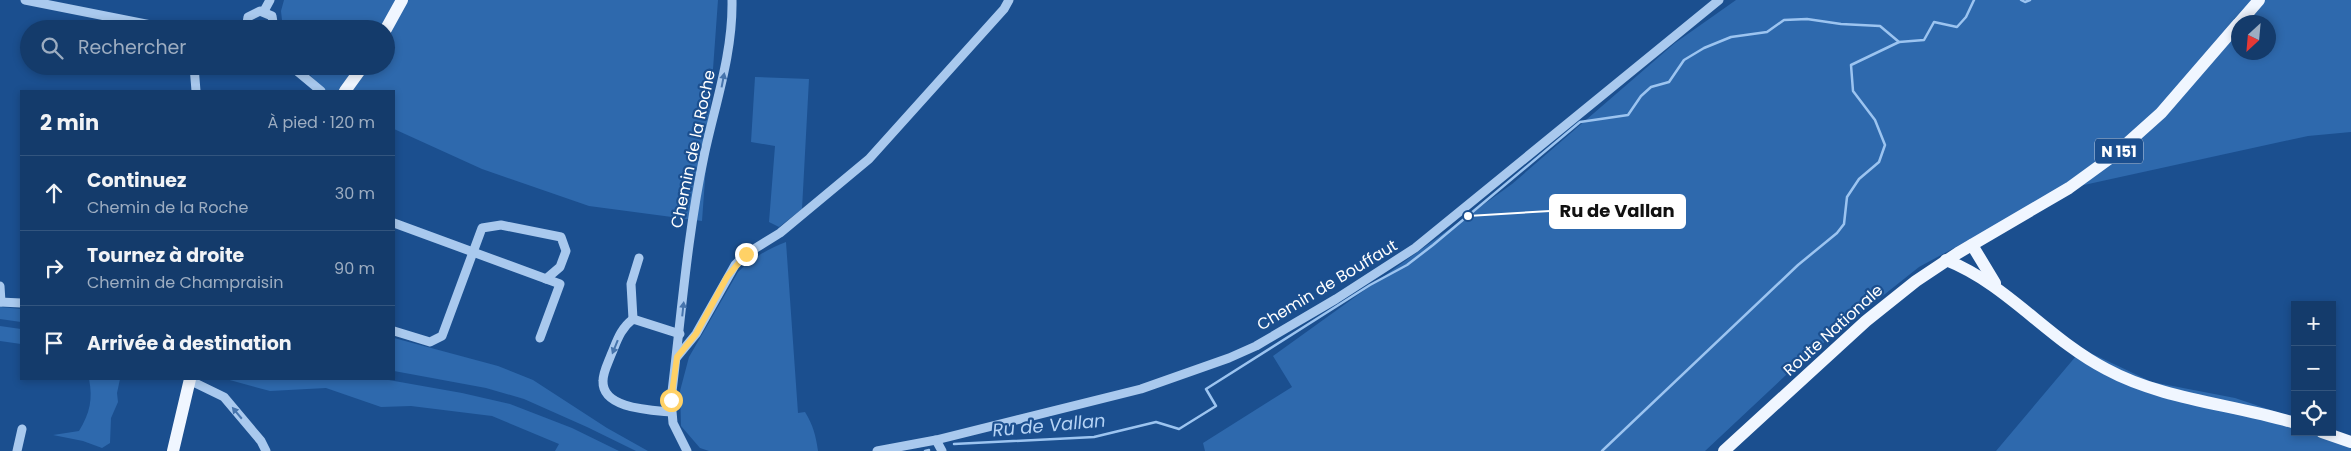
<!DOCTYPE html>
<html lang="fr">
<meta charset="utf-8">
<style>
body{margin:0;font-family:Poppins,sans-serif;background:#214673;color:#f1f3f6}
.controls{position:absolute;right:15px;bottom:15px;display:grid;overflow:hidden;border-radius:0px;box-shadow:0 2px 8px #0003}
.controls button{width:45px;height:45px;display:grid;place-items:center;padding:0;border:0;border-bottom:1px solid #33557e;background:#143b6b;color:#f1f3f6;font:25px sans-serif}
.compass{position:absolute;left:2231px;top:15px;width:45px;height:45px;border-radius:50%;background:#143b6b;box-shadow:0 2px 8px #0003;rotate:206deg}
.stop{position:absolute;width:15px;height:15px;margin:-11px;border:4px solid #ffd166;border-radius:50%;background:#fff}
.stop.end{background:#ffd166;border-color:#fff;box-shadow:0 1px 5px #0008}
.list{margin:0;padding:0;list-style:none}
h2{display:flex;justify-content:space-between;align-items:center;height:65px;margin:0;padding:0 20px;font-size:21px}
h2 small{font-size:16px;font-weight:400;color:#9dadc1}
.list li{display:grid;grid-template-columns:32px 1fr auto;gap:15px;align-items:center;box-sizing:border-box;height:75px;padding:0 20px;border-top:1px solid #33557e}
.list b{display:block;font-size:19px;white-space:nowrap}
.list p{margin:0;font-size:16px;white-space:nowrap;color:#9dadc1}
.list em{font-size:16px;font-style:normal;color:#9dadc1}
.icon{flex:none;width:28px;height:28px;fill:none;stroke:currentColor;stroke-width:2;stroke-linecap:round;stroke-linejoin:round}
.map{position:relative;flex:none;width:2351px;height:451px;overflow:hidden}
.search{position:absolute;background:#143b6b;box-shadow:0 2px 8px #0003;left:20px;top:20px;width:375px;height:55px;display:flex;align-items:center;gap:12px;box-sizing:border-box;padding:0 18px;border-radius:28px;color:#9dadc1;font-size:19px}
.panel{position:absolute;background:#143b6b;box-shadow:0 2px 8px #0003;left:20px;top:90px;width:375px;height:290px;border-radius:0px}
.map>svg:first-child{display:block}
.green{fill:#2e69ad;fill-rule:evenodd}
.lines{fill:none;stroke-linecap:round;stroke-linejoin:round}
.stream{stroke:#9cc4f0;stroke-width:2.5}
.minor{stroke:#a9c9ee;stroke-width:9}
.major{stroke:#f0f6ff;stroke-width:12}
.oneway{fill:#4674ac}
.route{stroke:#ffd166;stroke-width:6}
.labels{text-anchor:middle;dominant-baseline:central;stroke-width:4.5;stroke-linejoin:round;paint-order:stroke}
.shield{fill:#1b4f8f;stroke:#bbcadd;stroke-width:1}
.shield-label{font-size:15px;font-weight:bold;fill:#fff}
.street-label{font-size:16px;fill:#fff;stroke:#1b4f8f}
.water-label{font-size:18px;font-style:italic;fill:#b5d3f5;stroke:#1b4f8f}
.leader{fill:none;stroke:#fff;stroke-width:2}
.callout-dot{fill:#fff;stroke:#1b4f8f;stroke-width:2}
.callout{fill:#fff;stroke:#fff;stroke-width:2}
.callout-label{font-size:18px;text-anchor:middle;font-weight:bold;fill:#111}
</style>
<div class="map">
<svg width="2351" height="451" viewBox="0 0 2351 451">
<rect width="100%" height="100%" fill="#1b4f8f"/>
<g class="green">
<polygon points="284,0 718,0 702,221 589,206 482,169 394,129 394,91 323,91 303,66 386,66 386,29 283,29 281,11"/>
<path d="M 1736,0 L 2351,0 L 2351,132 L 2308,136 L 2061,190 L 1919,267 L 1802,360 L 1705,451 L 1205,451 L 1203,443 L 1292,387 L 1273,356 L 1512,184 L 1675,43 ZM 2238,22 L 2268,22 L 2268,52 L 2238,52 Z"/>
<polygon points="755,77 809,79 802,209 779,227 769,222 775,146 751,142"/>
<path d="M 786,242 L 798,413 L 805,412 C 813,425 816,436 818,451 L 709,451 L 700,448 L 681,426 L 680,391 L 689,357 L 738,272 C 752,258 768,249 786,242 Z"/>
<polygon points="0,307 21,309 21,322 0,319"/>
<polygon points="0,326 21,329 21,344 0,341"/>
<polygon points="394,338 498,366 533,380 607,428 648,451 636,451 587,427 524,399 486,388 394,371"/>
<polygon points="2082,349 2152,382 2235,398 2295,418 2295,432 2332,432 2351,436 2351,451 1996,451"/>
<path d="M 89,379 L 120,379 L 117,393 L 118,402 L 111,418 L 110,443 L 102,448 L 83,441 L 53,435 L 79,431 C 90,413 93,399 89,379 Z"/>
<polygon points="226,379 383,379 462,393 510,404 572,428 619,451 555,451 559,444 492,416 411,406 381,407 326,388 270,391"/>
</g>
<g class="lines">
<g class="stream">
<polyline points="2021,0 2025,2 2030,0"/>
<polyline points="954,444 1094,437 1156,422 1179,429 1216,406 1206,389 1370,285 1407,265 1433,245 1580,122 1628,115 1641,96 1651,87 1669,82 1684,60 1704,48 1731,37 1767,32 1784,20 1807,19 1841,24 1880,26 1899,42 1924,40 1934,22 1957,27 1966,17 1974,0"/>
<polyline points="925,451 929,450"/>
<polyline points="1602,451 1798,265 1837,233 1844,224 1847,197 1859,179 1879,162 1885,145 1875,120 1853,91 1851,65 1899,42"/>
</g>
<g class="minor">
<polyline points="25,0 171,29"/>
<polyline points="264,11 270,0"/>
<polyline points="221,29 245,25"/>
<polyline points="246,29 248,17 260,11 272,16 274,29"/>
<polyline points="194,66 196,91"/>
<polyline points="291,66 321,91"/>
<polyline points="394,223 560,284 540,338"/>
<polyline points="0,286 1,302"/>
<polyline points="0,302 21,303"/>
<polyline points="633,319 631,284 639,258"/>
<polyline points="394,331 430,342 442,336 482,228 501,225 561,237 566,251 560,267 546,279"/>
<polyline points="677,357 696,334 735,265 746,254 780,233 869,159 1004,9 1009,0"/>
<polyline points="189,380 224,397 261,441 266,451"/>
<path d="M 671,412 C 651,410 602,409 603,381 C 603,372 608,363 611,355 C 617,341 620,329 633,319 L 680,334"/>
<polyline points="936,440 942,451"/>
<polyline points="17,451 22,429"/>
<path d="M 687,451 L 673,423 L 671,400 C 681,319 687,236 704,156 C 715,104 733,54 732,0"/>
<polyline points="877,451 936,440 1141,389 1229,358 1256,346 1336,299 1415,248 1719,0"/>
</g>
<g class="major">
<polyline points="2240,22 2259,0"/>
<polyline points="386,29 402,0"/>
<polyline points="345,91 363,66"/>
<polyline points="1972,245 1995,283"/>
<path d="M 1946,260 C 2007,284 2048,339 2106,369 C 2163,400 2233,404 2295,423"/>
<polyline points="2322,432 2351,442"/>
<polyline points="173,451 190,379"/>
<polyline points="1724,451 1866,321 1916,281 1958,253 2069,188 2113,156 2161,113 2238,24"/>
</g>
</g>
<defs><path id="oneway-solid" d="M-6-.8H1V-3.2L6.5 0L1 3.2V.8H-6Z" transform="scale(1.25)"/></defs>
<g class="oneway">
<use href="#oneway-solid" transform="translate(723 80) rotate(-79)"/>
<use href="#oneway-solid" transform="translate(683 309) rotate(-84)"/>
<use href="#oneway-solid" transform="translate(615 347) rotate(112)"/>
<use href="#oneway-solid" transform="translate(237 413) rotate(-130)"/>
</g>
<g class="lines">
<polyline class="route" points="671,400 677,357 696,334 727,277 746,254"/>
</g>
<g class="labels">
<rect class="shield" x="2095" y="138.5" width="48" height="25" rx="4"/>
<g class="shield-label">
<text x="2119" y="151">N 151</text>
</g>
<g class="street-label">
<text transform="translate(693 149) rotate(-78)">Chemin de la Roche</text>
<text transform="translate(1327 285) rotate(-31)">Chemin de Bouffaut</text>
<text transform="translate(1833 330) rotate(-42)">Route Nationale</text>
</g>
<g class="water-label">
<text transform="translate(1049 425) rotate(-5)">Ru de Vallan</text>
</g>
</g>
<path class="leader" d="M1468 216L1550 211"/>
<circle class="callout-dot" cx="1468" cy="216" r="5"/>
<rect class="callout" x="1550" y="195" width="135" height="33" rx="5"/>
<g class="callout-label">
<text x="1617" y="217">Ru de Vallan</text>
</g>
</svg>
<div class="controls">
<button>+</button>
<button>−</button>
<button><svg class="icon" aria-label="locate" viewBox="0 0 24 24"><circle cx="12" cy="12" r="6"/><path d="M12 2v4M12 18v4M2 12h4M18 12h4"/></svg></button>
</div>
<svg class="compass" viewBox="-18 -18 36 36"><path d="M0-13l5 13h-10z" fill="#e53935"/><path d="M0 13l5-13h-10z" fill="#9dadc1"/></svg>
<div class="stop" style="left:671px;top:400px"></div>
<div class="stop end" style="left:746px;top:254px"></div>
<div class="search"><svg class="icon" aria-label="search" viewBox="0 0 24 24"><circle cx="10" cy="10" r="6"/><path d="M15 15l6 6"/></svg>Rechercher</div>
<section class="panel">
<h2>2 min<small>À pied · 120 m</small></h2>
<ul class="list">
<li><svg class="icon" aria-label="ahead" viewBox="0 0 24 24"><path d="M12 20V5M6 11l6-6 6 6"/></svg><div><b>Continuez</b><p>Chemin de la Roche</p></div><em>30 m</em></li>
<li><svg class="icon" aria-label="right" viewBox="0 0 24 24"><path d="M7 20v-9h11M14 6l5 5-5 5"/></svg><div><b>Tournez à droite</b><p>Chemin de Champraisin</p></div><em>90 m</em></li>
<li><svg class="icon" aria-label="arrive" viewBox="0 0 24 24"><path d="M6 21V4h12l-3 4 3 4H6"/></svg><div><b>Arrivée à destination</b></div></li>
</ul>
</section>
</div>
